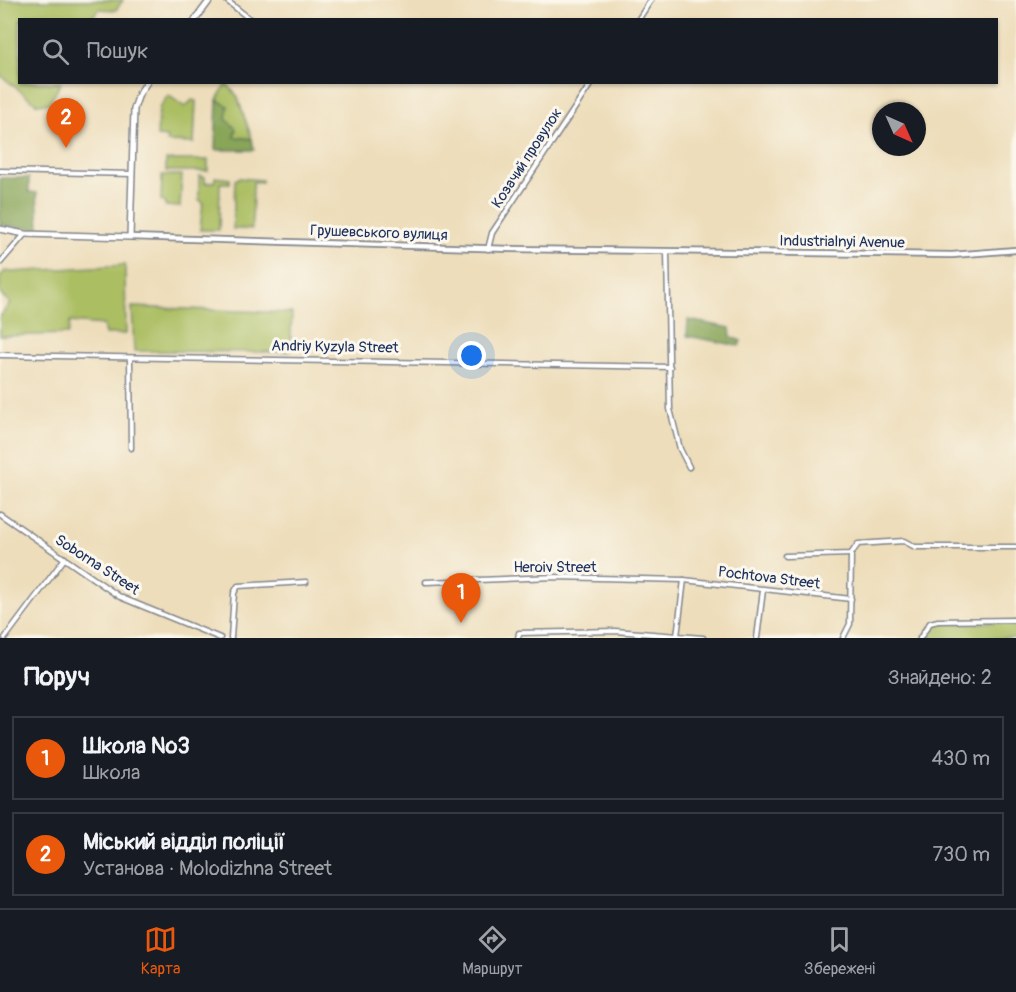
<!DOCTYPE html>
<html lang="uk">
<meta charset="utf-8">
<style>
body{margin:0;font-family:Pangolin,sans-serif;background:#242831;color:#f1f3f6}
.compass{position:absolute;left:872px;top:102px;width:54px;height:54px;border-radius:50%;background:#171b24;box-shadow:0 2px 4px #0004;rotate:135deg}
.you{position:absolute;left:472px;top:356px;width:21px;height:21px;margin:-15px;border:4px solid #fff;border-radius:50%;background:#1a73e8;box-shadow:0 0 0 9px #1a73e833}
.badge{display:grid;place-items:center;width:39px;height:39px;border-radius:50%;background:#ea580c;color:#fff;font-size:20px;font-weight:700}
.pin{position:absolute;translate:-50% -50px;filter:drop-shadow(0 2px 3px #0008)}
.pin::after{content:'';position:absolute;top:32px;width:21px;height:18px;background:inherit;clip-path:polygon(0 0,100% 0,50% 100%)}
.list{margin:0;padding:0;list-style:none}
h2{display:flex;justify-content:space-between;align-items:center;height:78px;margin:0;padding:0 24px;font-size:26px}
h2 small{font-size:20px;font-weight:400;color:#9ea1a6}
.list li{display:grid;grid-template-columns:39px 1fr auto;gap:18px;align-items:center;box-sizing:border-box;height:84px;margin:0 12px 12px;padding:0 12px;border:2px solid #363941;border-radius:0px}
.list b{display:block;font-size:22px;white-space:nowrap}
.list p{margin:0;font-size:20px;white-space:nowrap;color:#9ea1a6}
.list em{font-size:20px;font-style:normal;color:#9ea1a6}
.icon{flex:none;width:33px;height:33px;fill:none;stroke:currentColor;stroke-width:2;stroke-linecap:round;stroke-linejoin:round}
.map{position:relative;flex:none;width:1016px;height:638px;overflow:hidden}
.search{position:absolute;background:#171b24;box-shadow:0 2px 4px #0004;left:18px;right:18px;top:18px;height:66px;display:flex;align-items:center;gap:15px;box-sizing:border-box;padding:0 21px;border-radius:0px;color:#9ea1a6;font-size:22px}
.sheet{height:270px;background:#171b24}
nav{display:flex;justify-content:space-around;align-items:center;box-sizing:border-box;height:84px;border-top:2px solid #363941;background:#171b24;font-size:16px;color:#9ea1a6}
nav a{display:grid;justify-items:center;gap:3px}
nav .on{color:#ea580c}
.map>svg:first-child{display:block}
.green{fill:#abbe62;stroke:#637660;stroke-width:1.5}
.forest{fill:#88a558;stroke:#526a5b;stroke-width:1.5}
.lines{fill:none;stroke-linecap:round;stroke-linejoin:round}
.minor-casing{stroke:#84868c;stroke-width:7}
.tertiary-casing{stroke:#84868c;stroke-width:8}
.secondary-casing{stroke:#84868c;stroke-width:8}
.minor{stroke:#fff;stroke-width:4}
.tertiary{stroke:#fff;stroke-width:4.5}
.secondary{stroke:#fff;stroke-width:5}
.labels{text-anchor:middle;dominant-baseline:central;stroke-width:6;stroke-linejoin:round;paint-order:stroke}
.street-label{font-size:15px;fill:#1b2f5e;stroke:#fbf7ec}
</style>
<div class="map">
<svg width="1016" height="638" viewBox="0 0 1016 638">
<rect width="100%" height="100%" fill="#fbf7ec"/>
<filter id="ink" filterUnits="userSpaceOnUse"><feTurbulence type="fractalNoise" baseFrequency=".0167" numOctaves="2"/><feDisplacementMap in="SourceGraphic" scale="12" xChannelSelector="R" yChannelSelector="G"/><feConvolveMatrix kernelMatrix="1 2 1 2 8 2 1 2 1" color-interpolation-filters="sRGB"/></filter>
<filter id="wash" filterUnits="userSpaceOnUse"><feTurbulence type="fractalNoise" baseFrequency=".008" numOctaves="4" result="noise"/><feDisplacementMap in="SourceGraphic" scale="24" xChannelSelector="R" yChannelSelector="G"/><feGaussianBlur stdDeviation="1.35" result="paint"/><feColorMatrix in="noise" values="0 0 0 0 0 0 0 0 0 0 0 0 0 0 0 0 0 1.4 0 .05"/><feComposite in="paint" operator="in"/></filter>
<g filter="url(#wash)">
<rect width="100%" height="100%" fill="#edddba"/>
<g class="green">
<polygon points="0,0 123,0 116,10 99,9 91,19 20,20 20,82 61,83 49,103 37,104 0,75"/>
<polygon points="226,83 237,96 252,139 233,137 217,100"/>
<polygon points="168,95 185,107 192,100 196,101 194,143 167,142 167,137 157,136 159,108"/>
<rect x="166" y="160" width="42" height="11"/>
<polygon points="162,175 182,175 180,207 165,206 165,202 161,201"/>
<polygon points="199,176 205,177 205,183 215,182 215,177 230,179 230,183 220,183 219,230 200,230 203,202 199,200"/>
<polygon points="239,178 262,180 262,182 253,182 252,229 233,229 235,180"/>
<polygon points="125,265 126,334 105,334 103,325 70,322 68,334 0,336 0,317 10,303 0,294 0,277 5,271 12,272"/>
<polygon points="132,307 292,313 290,352 134,351"/>
<polygon points="1016,622 1016,638 924,638 931,626 939,623"/>
</g>
<g class="forest">
<polygon points="217,100 228,106 226,119 236,129 234,137 252,139 254,150 215,150"/>
<polygon points="0,178 29,178 29,192 37,193 39,229 0,225"/>
<polygon points="688,320 730,328 731,337 741,341 739,346 687,336"/>
</g>
</g>
<g filter="url(#ink)">
<g class="lines">
<defs>
<g id="minor">
<polyline points="226,0 251,20"/>
<polyline points="638,20 651,0"/>
<polyline points="0,171 132,174"/>
<polyline points="488,249 492,233 592,82"/>
<polyline points="667,252 670,409 680,449 689,467"/>
<polyline points="0,263 25,234"/>
<polyline points="0,355 670,367"/>
<polyline points="130,358 131,448"/>
<polyline points="0,514 120,597 220,638"/>
<polyline points="785,556 851,554 858,544 904,541 915,547 1016,547"/>
<polyline points="426,582 555,577 684,580 851,599"/>
<polyline points="677,636 684,580"/>
<polyline points="5,638 65,558"/>
<polyline points="231,638 234,593 238,586 306,582"/>
<polyline points="518,638 519,633 615,631 703,638"/>
<polyline points="757,638 763,590"/>
<polyline points="843,638 850,624 851,554"/>
<polyline points="920,638 930,623 938,621 1016,620"/>
</g>
<polyline id="tertiary" points="130,237 511,249 952,255 1016,250"/>
<g id="secondary">
<polyline points="195,20 210,0"/>
<polyline points="0,229 25,234 130,237 134,109 139,94 147,82"/>
</g>
</defs>
<use href="#minor" class="minor-casing"/>
<use href="#tertiary" class="tertiary-casing"/>
<use href="#secondary" class="secondary-casing"/>
<use href="#minor" class="minor"/>
<use href="#tertiary" class="tertiary"/>
<use href="#secondary" class="secondary"/>
</g>
</g>
<g class="labels">
<g class="street-label">
<text transform="translate(527 158) rotate(-57)">Козачий провулок</text>
<text transform="translate(379 233) rotate(2)">Грушевського вулиця</text>
<text transform="translate(842 242) rotate(1)">Industrialnyi Avenue</text>
<text transform="translate(335 347) rotate(1)">Andriy Kyzyla Street</text>
<text transform="translate(97 565) rotate(33)">Soborna Street</text>
<text x="555" y="567">Heroiv Street</text>
<text transform="translate(769 578) rotate(7)">Pochtova Street</text>
</g>
</g>
</svg>
<svg class="compass" viewBox="-18 -18 36 36"><path d="M0-13l5 13h-10z" fill="#e53935"/><path d="M0 13l5-13h-10z" fill="#9ea1a6"/></svg>
<div class="you"></div>
<div class="pin badge" style="left:461px;top:623px">1</div>
<div class="pin badge" style="left:66px;top:148px">2</div>
<div class="search"><svg class="icon" aria-label="search" viewBox="0 0 24 24"><circle cx="10" cy="10" r="6"/><path d="M15 15l6 6"/></svg>Пошук</div>
</div>
<section class="sheet">
<h2>Поруч<small>Знайдено: 2</small></h2>
<ul class="list">
<li><span class="badge">1</span><div><b>Школа №3</b><p>Школа</p></div><em>430 m</em></li>
<li><span class="badge">2</span><div><b>Міський відділ поліції</b><p>Установа · Molodizhna Street</p></div><em>730 m</em></li>
</ul>
</section>
<nav>
<a class="on"><svg class="icon" aria-label="map" viewBox="0 0 24 24"><path d="M3 6l6-2 6 2 6-2v14l-6 2-6-2-6 2zM9 4v14M15 6v14"/></svg>Карта</a>
<a><svg class="icon" aria-label="directions" viewBox="0 0 24 24"><path d="M12 3l9 9-9 9-9-9zM9 14v-3h6M13 9l2 2-2 2"/></svg>Маршрут</a>
<a><svg class="icon" aria-label="saved" viewBox="0 0 24 24"><path d="M7 4h10v16l-5-4-5 4z"/></svg>Збережені</a>
</nav>
